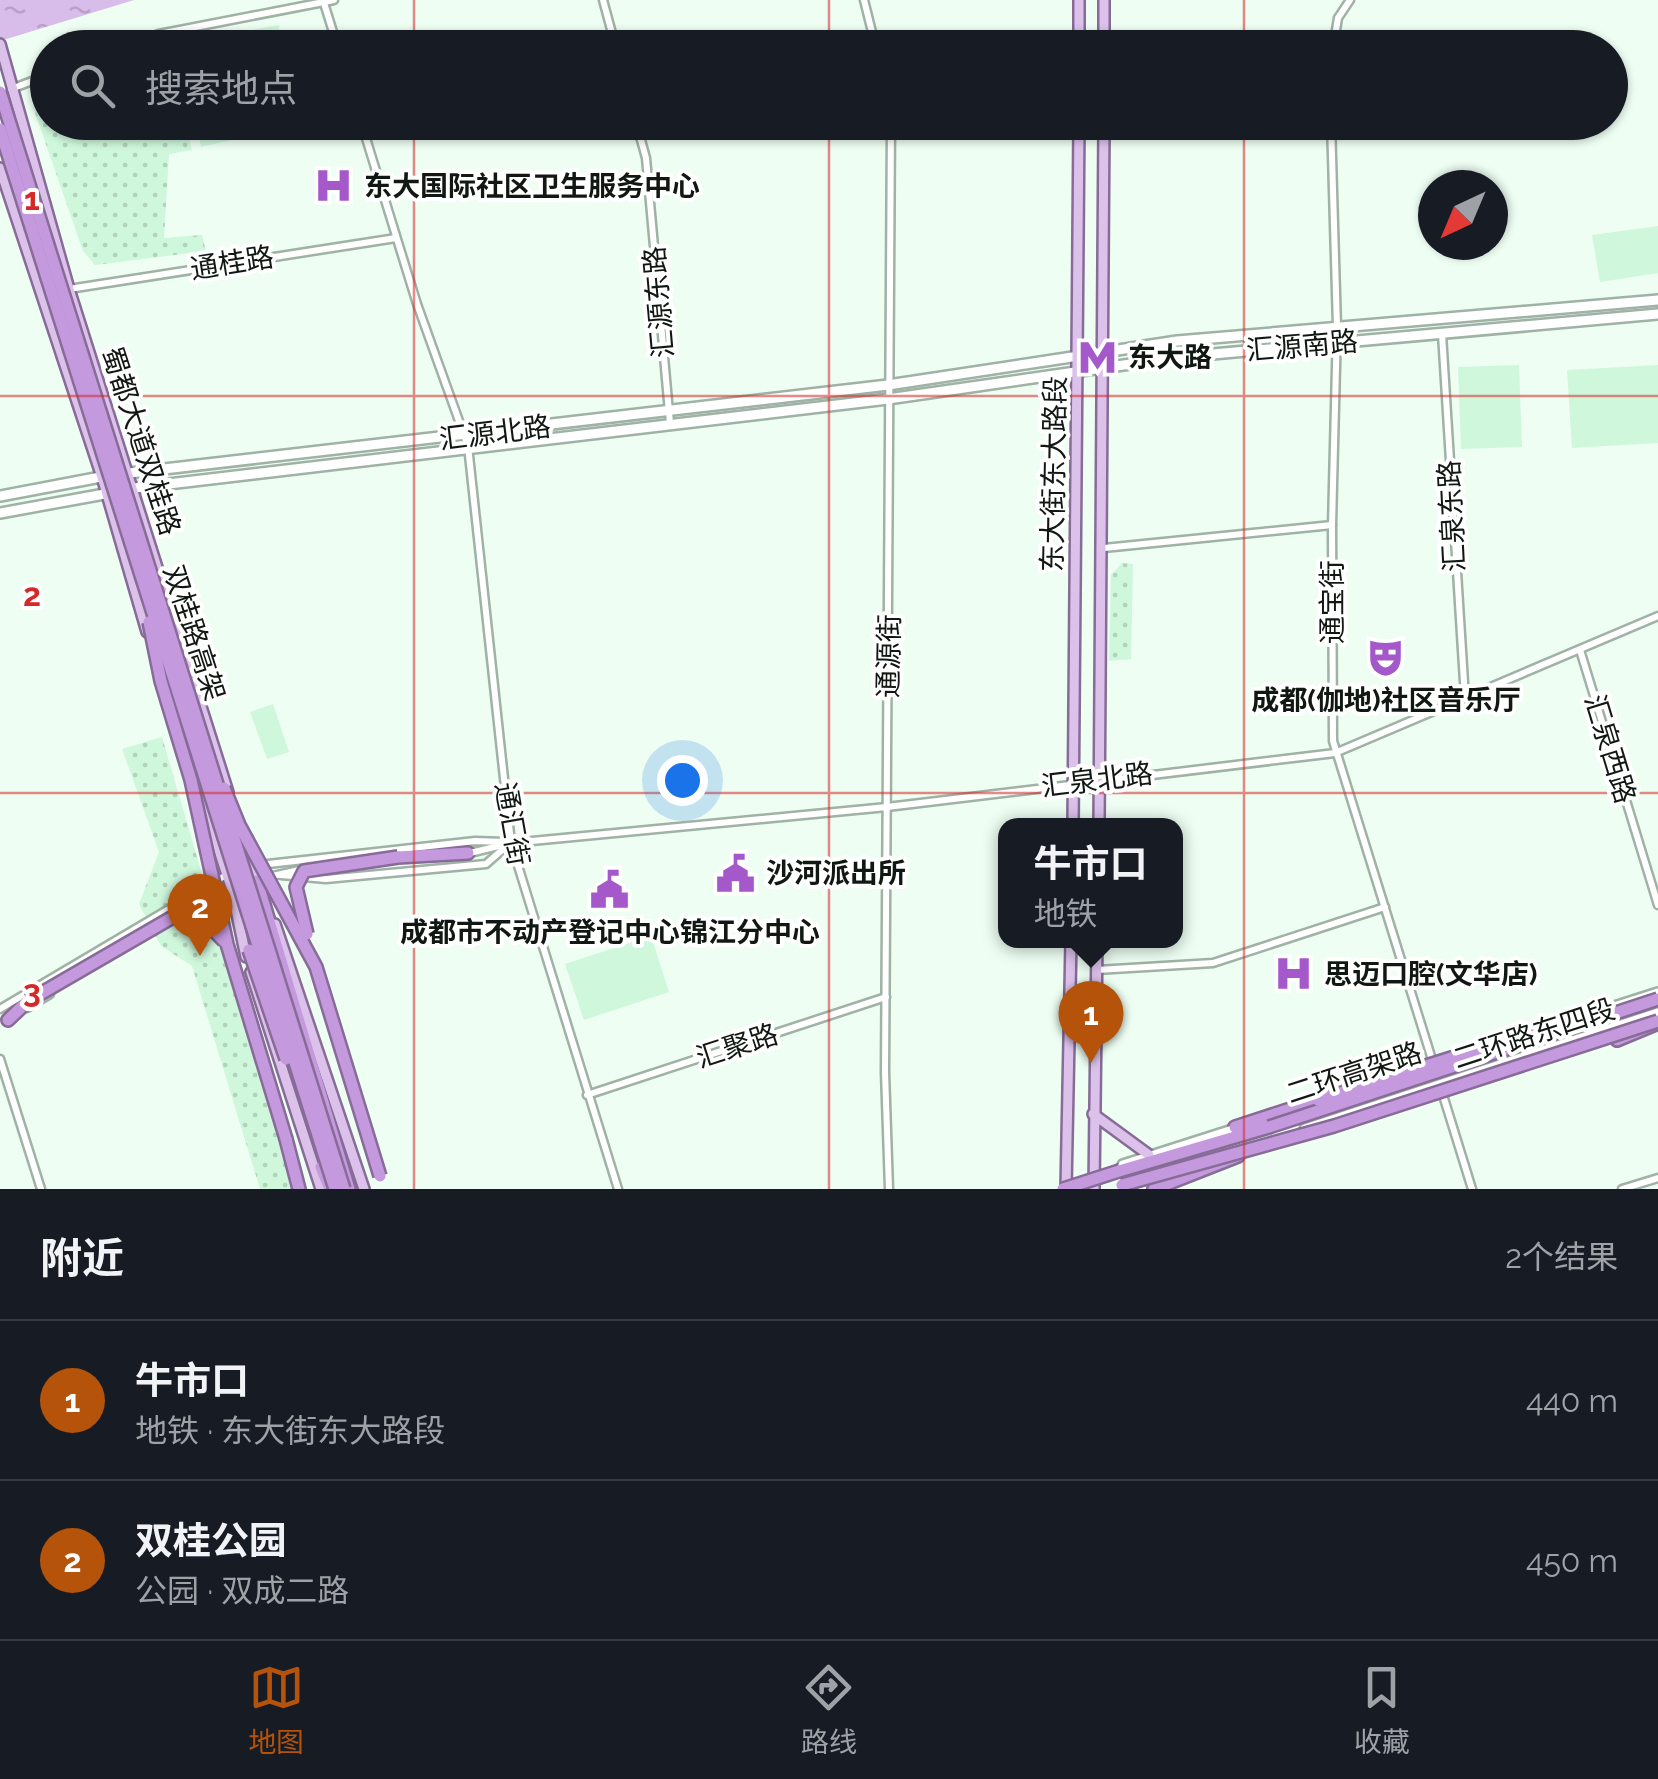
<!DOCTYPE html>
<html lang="zh">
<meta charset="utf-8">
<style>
body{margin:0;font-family:Raleway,"Noto Sans SC",sans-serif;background:#242831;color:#f1f3f6}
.compass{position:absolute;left:1418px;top:170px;width:90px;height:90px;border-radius:50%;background:#171b24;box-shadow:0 2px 8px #0004;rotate:224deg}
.you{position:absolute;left:682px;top:780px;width:35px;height:35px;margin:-25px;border:8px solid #fff;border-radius:50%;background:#1a73e8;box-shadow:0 0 0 15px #1a73e833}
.badge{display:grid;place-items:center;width:65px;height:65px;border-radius:50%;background:#b45309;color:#fff;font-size:32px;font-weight:700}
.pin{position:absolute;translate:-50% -82px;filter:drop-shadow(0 2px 5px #0008)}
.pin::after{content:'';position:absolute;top:52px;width:35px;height:30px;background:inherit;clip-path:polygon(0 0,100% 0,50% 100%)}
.popup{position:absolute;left:998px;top:818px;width:185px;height:130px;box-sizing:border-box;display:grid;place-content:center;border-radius:20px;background:#171b24;filter:drop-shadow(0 2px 8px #0005);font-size:32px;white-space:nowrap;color:#9ea1a6}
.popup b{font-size:38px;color:#f1f3f6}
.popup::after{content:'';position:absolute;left:50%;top:100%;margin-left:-20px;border:20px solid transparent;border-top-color:#171b24}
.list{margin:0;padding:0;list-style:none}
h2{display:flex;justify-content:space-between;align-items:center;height:130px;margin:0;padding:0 40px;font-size:42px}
h2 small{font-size:32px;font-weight:400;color:#9ea1a6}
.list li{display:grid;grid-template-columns:65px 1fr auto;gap:30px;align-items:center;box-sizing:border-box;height:160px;padding:0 40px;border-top:2px solid #363941}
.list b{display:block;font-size:38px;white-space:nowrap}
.list p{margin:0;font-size:32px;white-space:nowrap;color:#9ea1a6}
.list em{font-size:32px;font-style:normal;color:#9ea1a6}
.icon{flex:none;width:55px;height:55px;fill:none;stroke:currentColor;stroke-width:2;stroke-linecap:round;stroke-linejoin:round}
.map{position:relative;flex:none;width:1658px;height:1189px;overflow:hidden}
.search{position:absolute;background:#171b24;box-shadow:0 2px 8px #0004;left:30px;right:30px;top:30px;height:110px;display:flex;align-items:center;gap:25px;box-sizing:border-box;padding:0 35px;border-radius:55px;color:#9ea1a6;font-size:38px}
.sheet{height:450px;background:#171b24}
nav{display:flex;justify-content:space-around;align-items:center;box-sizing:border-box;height:140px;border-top:2px solid #363941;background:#171b24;font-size:28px;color:#9ea1a6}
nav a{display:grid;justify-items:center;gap:5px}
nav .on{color:#b45309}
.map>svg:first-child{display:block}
.park{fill:url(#park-dots)}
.pitch{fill:#cff7dc}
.water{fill:url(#water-ripples)}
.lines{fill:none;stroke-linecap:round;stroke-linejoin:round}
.street-casing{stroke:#9fb2a5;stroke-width:11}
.secondary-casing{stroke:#9fb2a5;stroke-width:14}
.primary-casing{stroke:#866c97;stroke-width:14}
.highway-casing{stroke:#866c97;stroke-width:16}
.street{stroke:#fff;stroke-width:6}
.secondary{stroke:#fff;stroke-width:9}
.primary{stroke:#dcc2eb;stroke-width:9}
.highway{stroke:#c599de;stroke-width:11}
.highway-bridge-casing{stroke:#866c97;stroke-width:16;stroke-linecap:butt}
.highway-bridge{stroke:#c599de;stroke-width:11}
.grid{fill:none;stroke:#d62828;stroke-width:2.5;stroke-opacity:0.55}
.labels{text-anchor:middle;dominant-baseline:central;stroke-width:8;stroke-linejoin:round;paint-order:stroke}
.poi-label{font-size:28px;font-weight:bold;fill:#111813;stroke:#fff;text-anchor:start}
.street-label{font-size:28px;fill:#111813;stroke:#fff}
.grid-label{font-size:32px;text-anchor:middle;font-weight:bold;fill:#d62828;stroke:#fff;stroke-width:8;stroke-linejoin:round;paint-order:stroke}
</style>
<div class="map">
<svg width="1658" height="1189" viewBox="0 0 1658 1189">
<defs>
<pattern id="park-dots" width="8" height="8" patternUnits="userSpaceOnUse" patternTransform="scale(2.5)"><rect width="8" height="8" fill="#cff7dc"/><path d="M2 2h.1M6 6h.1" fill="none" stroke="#b1d3bc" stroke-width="1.8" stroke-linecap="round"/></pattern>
<pattern id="water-ripples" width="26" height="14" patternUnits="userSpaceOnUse" patternTransform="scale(2.5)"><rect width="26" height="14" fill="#d8bce9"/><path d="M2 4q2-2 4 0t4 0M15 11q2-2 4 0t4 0" fill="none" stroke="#b8a1c7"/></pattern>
</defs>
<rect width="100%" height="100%" fill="#eefef3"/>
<g class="park">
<polygon points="279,25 280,47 159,47"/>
<polygon points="47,84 48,122 185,123 192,150 169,154 164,238 202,235 206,251 95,265 83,251 33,107 37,87"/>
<polygon points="1122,563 1133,564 1131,659 1109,661 1111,575"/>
<polygon points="162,737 294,1189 260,1189 192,966 161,946 139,904 159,852 122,749"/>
</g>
<g class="pitch">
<polygon points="196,123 282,123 283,128 201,147"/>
<polygon points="1658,226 1658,273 1600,282 1592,235"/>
<polygon points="1519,365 1522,447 1461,449 1458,367"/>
<polygon points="1658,365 1658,443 1572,448 1567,370"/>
<polygon points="273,704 289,752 267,759 250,712"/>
<polygon points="651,936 669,992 584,1020 565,964"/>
</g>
<polygon class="water" points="0,0 134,0 0,41"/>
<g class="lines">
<defs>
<g id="street">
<polyline points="603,0 616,48"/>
<polyline points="864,0 876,48"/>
<polyline points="324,3 338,48"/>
<polyline points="123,48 159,34 334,0"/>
<polyline points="1333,48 1338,18 1350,0"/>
<polyline points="11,89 48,75"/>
<polyline points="361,122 417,304 468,446 511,843 618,1189"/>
<polyline points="636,122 646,158 670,423"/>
<polyline points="1331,122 1337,327 1332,525 1333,741 1434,1066"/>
<polyline points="69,289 396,238"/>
<polyline points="1442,334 1465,698"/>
<polyline points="1104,548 1332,525"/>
<polyline points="1580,650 1658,905"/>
<polyline points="466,854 511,843 887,807 1335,753 1658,616"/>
<polyline points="259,865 475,841 505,842"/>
<polyline points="281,875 326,879 486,864 510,843"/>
<polyline points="268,877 304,869"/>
<polyline points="186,914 233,890"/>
<polyline points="1097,970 1213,963 1385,907"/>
<polyline points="27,1008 50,994"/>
<polyline points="0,1009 228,874"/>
<polyline points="0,1059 41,1189"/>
<polyline points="1442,1092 1472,1189"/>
<polyline points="587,1095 886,997"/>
<polyline points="889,1189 885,1072 891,122"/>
<polyline points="1622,1189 1658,1178"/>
</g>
<g id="secondary">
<polyline points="121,474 888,385 1177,341 1658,300"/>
<polyline points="126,489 888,399 1179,357 1658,314"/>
<polyline points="0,496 106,476"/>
<polyline points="0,513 110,493"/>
<polyline points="1608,1009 1658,993"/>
<polyline points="1305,1129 1658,1013"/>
<polyline points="1123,1165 1242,1127"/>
</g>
<g id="primary">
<polyline points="0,44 69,289 228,792"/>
<polyline points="1079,48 1079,0"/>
<polyline points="1104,48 1104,0"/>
<polyline points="0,168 102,477 147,632"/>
<polyline points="196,780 232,890 246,957"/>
<polyline points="1073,826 1079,122"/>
<polyline points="1099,826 1104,122"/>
<polyline points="242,840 259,887"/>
<polyline points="275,924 364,1189"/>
<polyline points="251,972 321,1189"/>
<polyline points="1093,1114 1149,1155"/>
<polyline points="1066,1189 1071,940"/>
<polyline points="1094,1189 1097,940"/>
</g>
<g id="highway">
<polyline points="398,857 468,853"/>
<polyline points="257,881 349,1189"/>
<polyline points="8,1020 28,1001"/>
<polyline points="1617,1040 1658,1023"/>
<polyline points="1235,1127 1318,1100"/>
<polyline points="286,1139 299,1189"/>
<polyline points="321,1167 330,1189"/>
<polyline points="1119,1171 1269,1127"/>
<polyline points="1154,1189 1238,1156"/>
</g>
</defs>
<use href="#street" class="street-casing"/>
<use href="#secondary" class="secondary-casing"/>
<use href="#primary" class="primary-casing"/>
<use href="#highway" class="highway-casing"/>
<use href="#street" class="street"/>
<use href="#secondary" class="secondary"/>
<use href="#primary" class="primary"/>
<use href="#highway" class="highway"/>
<defs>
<g id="highway-bridge">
<polyline points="0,92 344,1189"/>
<polyline points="0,129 335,1189"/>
<polyline points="149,622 161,681 191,780 227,944 286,1139"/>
<polyline points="224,788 239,825 316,967 380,1176"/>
<polyline points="307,934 296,887 304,871 398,857"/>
<polyline points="249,950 286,1059"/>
<polyline points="28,1001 178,914 202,918 224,941"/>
<polyline points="1318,1100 1610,1008"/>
<polyline points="1269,1127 1658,999"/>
<polyline points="1122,1185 1334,1126 1658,1021"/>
<polyline points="1063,1189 1119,1171"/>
</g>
</defs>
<use href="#highway-bridge" class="highway-bridge-casing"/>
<use href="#highway-bridge" class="highway-bridge"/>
</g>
<path class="grid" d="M 414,0 L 414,48M 829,0 L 829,48M 1244,0 L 1244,48M 414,122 L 414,1189M 829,122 L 829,1189M 1244,122 L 1244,1189M 0,396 L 1658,396M 0,793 L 1658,793"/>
<defs>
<symbol id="hospital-bare" viewBox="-9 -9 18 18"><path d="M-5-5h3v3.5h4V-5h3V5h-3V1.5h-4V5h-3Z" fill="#a458ca" stroke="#fff" stroke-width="2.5" paint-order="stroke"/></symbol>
<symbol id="metro-bare" viewBox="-9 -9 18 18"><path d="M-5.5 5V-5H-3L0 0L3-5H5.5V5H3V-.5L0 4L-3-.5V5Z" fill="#a458ca" stroke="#fff" stroke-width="2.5" paint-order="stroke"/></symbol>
<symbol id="theatre-bare" viewBox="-9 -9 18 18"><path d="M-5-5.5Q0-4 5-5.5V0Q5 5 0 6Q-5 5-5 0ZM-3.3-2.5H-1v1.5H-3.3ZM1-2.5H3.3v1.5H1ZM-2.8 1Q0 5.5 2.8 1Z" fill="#a458ca" stroke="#fff" stroke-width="2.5" paint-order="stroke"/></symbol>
<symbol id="civic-bare" viewBox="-9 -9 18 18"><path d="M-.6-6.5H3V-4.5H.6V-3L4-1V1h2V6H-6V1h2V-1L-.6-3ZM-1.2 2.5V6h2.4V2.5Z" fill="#a458ca" stroke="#fff" stroke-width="2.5" paint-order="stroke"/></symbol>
</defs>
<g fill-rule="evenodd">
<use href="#hospital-bare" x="306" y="158" width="55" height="55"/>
<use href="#metro-bare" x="1070" y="330" width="55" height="55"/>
<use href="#theatre-bare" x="1358" y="630" width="55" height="55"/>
<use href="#civic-bare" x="708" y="846" width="55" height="55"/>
<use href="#civic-bare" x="582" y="862" width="55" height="55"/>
<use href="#hospital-bare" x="1266" y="946" width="55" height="55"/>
</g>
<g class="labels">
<g class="poi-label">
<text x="364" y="186">东大国际社区卫生服务中心</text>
<text x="1128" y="357">东大路</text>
<text x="1386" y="700" text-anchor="middle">成都(伽地)社区音乐厅</text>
<text x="766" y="873">沙河派出所</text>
<text x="610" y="932" text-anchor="middle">成都市不动产登记中心锦江分中心</text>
<text x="1324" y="974">思迈口腔(文华店)</text>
</g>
<g class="street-label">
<text transform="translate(232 263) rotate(-9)">通桂路</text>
<text transform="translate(659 302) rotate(-95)">汇源东路</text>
<text transform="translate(1302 346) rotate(-5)">汇源南路</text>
<text transform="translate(495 433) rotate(-7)">汇源北路</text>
<text transform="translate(141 441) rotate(72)">蜀都大道双桂路</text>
<text transform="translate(1054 474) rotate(-89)">东大街东大路段</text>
<text transform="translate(1452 516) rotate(-93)">汇泉东路</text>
<text transform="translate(1332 602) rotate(-90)">通宝街</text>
<text transform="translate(194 633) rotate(72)">双桂路高架</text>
<text transform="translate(889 656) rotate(-89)">通源街</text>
<text transform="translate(1610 749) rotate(73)">汇泉西路</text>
<text transform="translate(1097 780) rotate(-7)">汇泉北路</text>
<text transform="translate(512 824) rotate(80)">通汇街</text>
<text transform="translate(1534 1034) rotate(-18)">二环路东四段</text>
<text transform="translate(737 1046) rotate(-18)">汇聚路</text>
<text transform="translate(1354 1073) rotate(-18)">二环高架路</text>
</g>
</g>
<g class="grid-label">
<text x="32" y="210">1</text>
<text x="32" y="606">2</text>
<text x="32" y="1002">3</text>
</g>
</svg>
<svg class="compass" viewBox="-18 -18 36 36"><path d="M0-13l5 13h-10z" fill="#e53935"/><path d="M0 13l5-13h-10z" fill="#9ea1a6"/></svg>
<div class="you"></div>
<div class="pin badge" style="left:1091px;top:1063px">1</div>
<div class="popup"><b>牛市口</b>地铁</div>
<div class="pin badge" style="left:200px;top:956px">2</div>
<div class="search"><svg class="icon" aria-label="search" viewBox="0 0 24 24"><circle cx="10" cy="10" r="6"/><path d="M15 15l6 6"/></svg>搜索地点</div>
</div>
<section class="sheet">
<h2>附近<small>2个结果</small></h2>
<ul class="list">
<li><span class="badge">1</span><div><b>牛市口</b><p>地铁 · 东大街东大路段</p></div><em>440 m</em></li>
<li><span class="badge">2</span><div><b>双桂公园</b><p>公园 · 双成二路</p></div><em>450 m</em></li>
</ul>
</section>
<nav>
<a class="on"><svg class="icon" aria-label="map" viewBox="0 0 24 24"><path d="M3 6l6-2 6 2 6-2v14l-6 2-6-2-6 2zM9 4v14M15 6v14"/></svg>地图</a>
<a><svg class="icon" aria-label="directions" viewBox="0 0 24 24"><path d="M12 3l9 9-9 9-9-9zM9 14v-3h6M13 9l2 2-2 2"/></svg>路线</a>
<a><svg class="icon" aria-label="saved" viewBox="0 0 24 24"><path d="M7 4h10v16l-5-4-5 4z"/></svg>收藏</a>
</nav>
